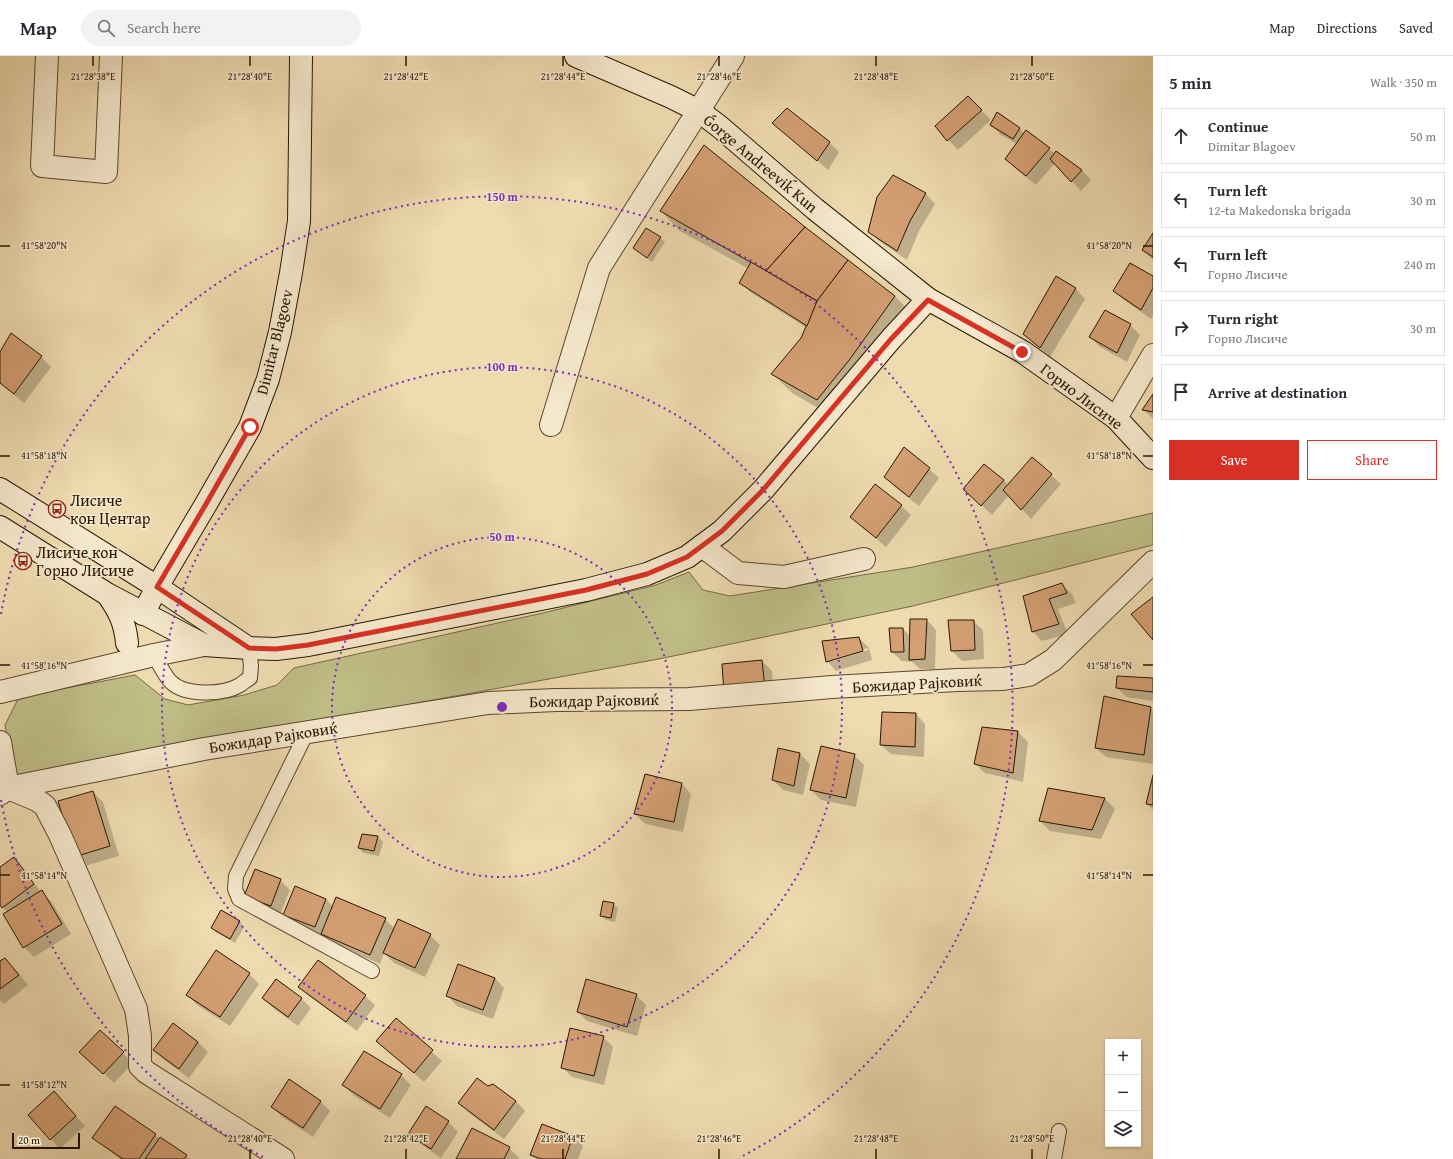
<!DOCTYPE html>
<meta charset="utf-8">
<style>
body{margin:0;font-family:"Gentium Book Plus",serif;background:#f2f2f3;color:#2b2b33}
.controls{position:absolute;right:12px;bottom:12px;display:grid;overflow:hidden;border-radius:0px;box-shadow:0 1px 3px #0004}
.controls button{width:36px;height:36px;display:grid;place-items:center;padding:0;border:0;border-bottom:1px solid #e1e1e2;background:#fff;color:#2b2b33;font:20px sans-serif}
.scale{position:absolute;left:12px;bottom:10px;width:68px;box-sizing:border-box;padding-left:4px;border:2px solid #281600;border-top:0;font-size:11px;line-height:14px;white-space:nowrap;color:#281600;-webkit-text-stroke:3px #f5e8cc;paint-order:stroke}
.stop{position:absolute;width:12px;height:12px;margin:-9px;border:3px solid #d93025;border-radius:50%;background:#fff}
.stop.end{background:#d93025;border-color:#fff;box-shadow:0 1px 4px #0008}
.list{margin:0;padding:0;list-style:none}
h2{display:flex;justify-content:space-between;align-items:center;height:52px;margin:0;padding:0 16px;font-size:17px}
h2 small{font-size:13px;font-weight:400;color:#7c7c81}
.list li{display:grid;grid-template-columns:26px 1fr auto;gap:12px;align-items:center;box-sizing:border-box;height:56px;margin:0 8px 8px;padding:0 8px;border:1px solid #e1e1e2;border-radius:0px}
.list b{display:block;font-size:15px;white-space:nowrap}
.list p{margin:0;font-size:13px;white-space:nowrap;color:#7c7c81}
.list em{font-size:13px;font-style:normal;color:#7c7c81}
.actions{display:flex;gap:8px;padding:12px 16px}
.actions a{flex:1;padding:9px 0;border:1px solid #d93025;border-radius:0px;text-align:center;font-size:14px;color:#d93025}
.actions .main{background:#d93025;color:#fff}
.icon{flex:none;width:22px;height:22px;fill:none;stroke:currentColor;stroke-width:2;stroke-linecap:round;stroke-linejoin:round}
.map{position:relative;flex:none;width:1153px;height:1103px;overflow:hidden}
header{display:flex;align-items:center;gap:24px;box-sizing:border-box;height:56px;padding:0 20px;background:#fff;border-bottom:1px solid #e1e1e2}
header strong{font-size:19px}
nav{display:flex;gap:22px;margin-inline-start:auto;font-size:14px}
.search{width:280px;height:36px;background:#f2f2f3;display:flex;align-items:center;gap:10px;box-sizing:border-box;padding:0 14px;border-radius:22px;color:#7c7c81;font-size:15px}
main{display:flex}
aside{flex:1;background:#fff}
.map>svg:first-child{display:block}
.green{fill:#c0be87;stroke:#746a44}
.shadow{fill:#0003;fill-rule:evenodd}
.building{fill:#d4a073;stroke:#281600}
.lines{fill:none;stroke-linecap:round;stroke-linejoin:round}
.lane-casing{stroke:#5a472c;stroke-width:16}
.street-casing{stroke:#5a472c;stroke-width:24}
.secondary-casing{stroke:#281600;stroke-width:24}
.lane{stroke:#f5e8cc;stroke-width:14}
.street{stroke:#f5e8cc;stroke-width:22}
.secondary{stroke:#f5e8cc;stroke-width:22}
.route{stroke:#d93025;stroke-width:5}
.ticks{fill:none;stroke:#281600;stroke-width:1.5}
.ring{fill:none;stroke:#7b2cbf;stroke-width:2;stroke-dasharray:2 4}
.labels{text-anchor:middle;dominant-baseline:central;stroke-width:3;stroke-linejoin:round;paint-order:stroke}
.street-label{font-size:16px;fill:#281600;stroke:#f5e8cc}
.poi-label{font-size:16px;fill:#281600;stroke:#f5e8cc;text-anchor:start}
.ticks-label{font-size:10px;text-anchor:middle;fill:#281600;stroke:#f5e8cc;stroke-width:3;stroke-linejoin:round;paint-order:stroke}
.centre{fill:#7b2cbf;stroke:#f5e8cc;stroke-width:2}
.ring-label{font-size:12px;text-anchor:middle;font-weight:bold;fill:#7b2cbf;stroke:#f5e8cc;stroke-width:3;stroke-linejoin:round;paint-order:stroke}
</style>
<header>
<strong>Map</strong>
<div class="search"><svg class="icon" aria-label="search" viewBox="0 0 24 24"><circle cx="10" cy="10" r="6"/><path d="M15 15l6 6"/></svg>Search here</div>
<nav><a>Map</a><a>Directions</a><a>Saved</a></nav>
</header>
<main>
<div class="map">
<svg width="1153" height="1103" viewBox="0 0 1153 1103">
<rect width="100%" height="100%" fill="#efdbb0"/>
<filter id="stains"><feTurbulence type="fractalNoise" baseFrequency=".005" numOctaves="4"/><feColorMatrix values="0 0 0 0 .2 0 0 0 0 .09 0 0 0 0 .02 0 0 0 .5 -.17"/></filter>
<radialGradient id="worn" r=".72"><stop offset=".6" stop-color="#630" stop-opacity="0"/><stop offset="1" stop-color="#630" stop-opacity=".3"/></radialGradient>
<polygon class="green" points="1153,457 1153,489 913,550 659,603 15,720 5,669 19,641 135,619 165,643 188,649 244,639 277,629 294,612 543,557 656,529 689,516 703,534 730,540 913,511"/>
<g class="shadow">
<polygon points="968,41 991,64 958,94 936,70"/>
<polygon points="998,58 1020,73 1025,78 1027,76 1055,98 1082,114 1091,124 1081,135 1055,107 1036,129 1016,113 1006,103 1017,88 1001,79 991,69"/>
<polygon points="773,67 829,86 839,96 828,114"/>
<polygon points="894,121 926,138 935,148 919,175 907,204 879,185 869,175"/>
<polygon points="661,155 804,171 895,240 914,260 837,363 792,337 773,318 802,282 807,272 750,236 741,227 749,213 680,175"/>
<polygon points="1153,179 1153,204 1143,194"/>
<polygon points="660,182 665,186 652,206 634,192"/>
<polygon points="1056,221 1076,233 1085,243 1050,301 1024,278"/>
<polygon points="1153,222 1153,260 1151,263 1124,244 1115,235"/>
<polygon points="1130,269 1140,279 1127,306 1100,291 1090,281"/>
<polygon points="0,298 41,301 51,311 24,347 0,327"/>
<polygon points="1153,340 1153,363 1144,354"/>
<polygon points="1032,402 1061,428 1031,463 1009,439 992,459 965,433 1004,424 1008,429"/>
<polygon points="929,413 939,422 919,450 895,431 885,421"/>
<polygon points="901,450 911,459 886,491 851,461"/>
<polygon points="1062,529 1072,538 1076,547 1058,553 1068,578 1042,585 1032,575 1024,541"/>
<polygon points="927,564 936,574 935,613 920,613 912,606 902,605 892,596 903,573 910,580"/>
<polygon points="973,565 983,574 984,603 962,605 952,595"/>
<path d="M 859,582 L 869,592 L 872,604 L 836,615 L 827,605 ZM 868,592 L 868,594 L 833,605 L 833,602 Z"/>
<polygon points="762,605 772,615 774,642 735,646"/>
<polygon points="1153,623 1153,645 1127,641 1117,632"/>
<polygon points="1150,652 1153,655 1153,708 1106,701 1096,692"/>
<polygon points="916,658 925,668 924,701 891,698 881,689"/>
<polygon points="982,672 1018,676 1028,686 1023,726 985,717 975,708"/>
<polygon points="800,698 810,708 803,739 783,734 773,724"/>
<polygon points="854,699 864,709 856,751 821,744 811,734"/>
<polygon points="1153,723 1153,754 1147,748"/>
<polygon points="682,728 691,738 683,776 645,768 635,758"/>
<polygon points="1049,733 1105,743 1115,753 1101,783 1050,775 1040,765"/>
<polygon points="93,736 103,746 119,800 85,810 75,800"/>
<polygon points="363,779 378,781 383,786 379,800 363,797 359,792"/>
<polygon points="14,802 23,812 41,836 51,845 71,878 34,901 24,891 7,856 0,848 0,812"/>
<polygon points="280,824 290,834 280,859 246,839"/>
<polygon points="326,843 333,851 385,863 395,873 430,879 440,889 425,921 394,907 384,897 380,908 332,887 325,881 294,868 284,859"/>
<polygon points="613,848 618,852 615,866 606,864 601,859"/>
<polygon points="222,856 240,866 244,871 235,887 217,877 212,872"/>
<polygon points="5,903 15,913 28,929 4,948 0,944 0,907"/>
<polygon points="249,918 259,928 230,970 197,949 188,939"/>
<polygon points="495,922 504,932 493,963 457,950 448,940"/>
<polygon points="299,931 365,940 375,949 357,975 309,940"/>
<polygon points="636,939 646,949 637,980 587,965 578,956"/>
<polygon points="263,942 301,942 311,952 298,970 273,952"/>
<polygon points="396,964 442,1005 424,1026 378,985"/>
<polygon points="173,968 198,986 208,996 189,1022 164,1004 154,994"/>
<polygon points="100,975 133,1007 114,1027 90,1005"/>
<polygon points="603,981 613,991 604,1029 572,1021 562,1011"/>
<polygon points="401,1019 411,1029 390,1062 353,1039 344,1029"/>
<polygon points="487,1031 516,1045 525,1055 504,1083 469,1057 459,1047"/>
<polygon points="54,1037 85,1070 60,1093 51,1083"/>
<polygon points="320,1045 330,1055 313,1081 282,1061 272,1051"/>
<polygon points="115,1051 160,1083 160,1082 190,1103 120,1103 104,1091 94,1082"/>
<polygon points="448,1066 458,1076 441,1102 419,1087 410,1078"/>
<polygon points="543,1069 573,1081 583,1090 578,1103 536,1103 532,1099"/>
<polygon points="509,1092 519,1102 519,1103 457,1103"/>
</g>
<g class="building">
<polygon points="968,40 982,54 947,85 935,70"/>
<polygon points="787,52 830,86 817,105 772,67"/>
<polygon points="997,56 1020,72 1013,83 990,69"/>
<polygon points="1026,74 1050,92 1026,120 1005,103"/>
<polygon points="704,89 805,171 766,215 660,155"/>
<polygon points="1056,95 1082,114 1071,126 1050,103"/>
<polygon points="893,119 926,137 910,165 897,195 868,176 877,141"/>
<polygon points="805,171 848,204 817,245 766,215"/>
<polygon points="646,172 661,181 647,202 633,192"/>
<polygon points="1153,177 1153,201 1142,194"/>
<polygon points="848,204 895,240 850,303 817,344 771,318 801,282 817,245"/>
<polygon points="751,206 817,245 807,270 739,227"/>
<polygon points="1130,207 1153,220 1153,232 1141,254 1113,235"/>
<polygon points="1056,220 1076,232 1040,292 1023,278"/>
<polygon points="1105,254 1131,268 1117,297 1089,281"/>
<polygon points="11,277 42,300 14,338 0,327 0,296"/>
<polygon points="1153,338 1153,356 1142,354"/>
<polygon points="904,391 930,412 909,441 884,421"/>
<polygon points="1032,401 1052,418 1021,454 1003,434"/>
<polygon points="984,408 1004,424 981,450 963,433"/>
<polygon points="875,428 902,449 876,482 850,461"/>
<polygon points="1062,527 1067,537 1049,543 1059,568 1032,576 1023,540"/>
<polygon points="1153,541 1153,584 1131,558"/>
<polygon points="910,563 927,563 925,603 909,604"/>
<polygon points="948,564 974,564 975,594 951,595"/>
<polygon points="889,572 903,572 904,596 891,596"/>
<polygon points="859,581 863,595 826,606 822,585"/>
<polygon points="762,604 765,633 724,637 722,608"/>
<polygon points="1117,620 1153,622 1153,636 1116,632"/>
<polygon points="1104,640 1151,651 1144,699 1095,692"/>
<polygon points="882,656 916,657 915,691 880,689"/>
<polygon points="982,671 1018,675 1013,717 974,708"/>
<polygon points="821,690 855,698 846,742 810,734"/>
<polygon points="778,692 800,697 794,730 772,724"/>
<polygon points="645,718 682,727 674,766 634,758"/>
<polygon points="1153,719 1153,749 1146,748"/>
<polygon points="1048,732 1105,742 1092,774 1039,765"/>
<polygon points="93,735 110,790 74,801 58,745"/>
<polygon points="362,778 378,780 374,795 358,792"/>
<polygon points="14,801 34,828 2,852 0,849 0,811"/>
<polygon points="255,813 281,823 271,850 244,840"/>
<polygon points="295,830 326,843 315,871 283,859"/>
<polygon points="42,834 62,868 23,892 3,858"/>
<polygon points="336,841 386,862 370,899 321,878"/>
<polygon points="603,845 614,847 611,862 600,860"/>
<polygon points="221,854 240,865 230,883 211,872"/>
<polygon points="398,863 431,878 415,912 383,897"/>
<polygon points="216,894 250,917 220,961 186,939"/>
<polygon points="5,902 19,919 0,933 0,905"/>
<polygon points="318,904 366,939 346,966 298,931"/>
<polygon points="458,908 495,922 483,954 446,940"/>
<polygon points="276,923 302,942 288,961 262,942"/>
<polygon points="586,923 637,938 627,971 577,956"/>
<polygon points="396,962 433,994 414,1017 376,985"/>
<polygon points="173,967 198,986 179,1013 153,994"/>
<polygon points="570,972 604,980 594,1020 561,1012"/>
<polygon points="100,974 124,996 103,1018 79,996"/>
<polygon points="364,995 402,1018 380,1053 342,1029"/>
<polygon points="477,1022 488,1030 493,1028 516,1045 494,1074 458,1047"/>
<polygon points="289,1023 321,1045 303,1072 271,1051"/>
<polygon points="54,1035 76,1060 50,1084 28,1059"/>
<polygon points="115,1050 156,1078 139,1103 123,1103 92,1082"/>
<polygon points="426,1050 449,1065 431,1093 408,1078"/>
<polygon points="542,1068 573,1080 565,1103 541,1103 530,1099"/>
<polygon points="472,1072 510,1091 504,1103 456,1103"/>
<polygon points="160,1081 187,1099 184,1103 145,1103"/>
</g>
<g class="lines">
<defs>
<g id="lane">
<path d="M 154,599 C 159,607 164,619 171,626 C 185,640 223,639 240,629 C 243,627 246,624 250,622 L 251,610 L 249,592"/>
<polyline points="307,676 236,820 235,833 239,843 372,915"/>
<polyline points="1054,1103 1059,1075"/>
</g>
<g id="street">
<polyline points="47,0 42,110 106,116 111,0"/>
<polyline points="1116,362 1153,299"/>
<polyline points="551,369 599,212 733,0"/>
<polyline points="702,490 738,517 784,521 864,503"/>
<polyline points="0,636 154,599 204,589"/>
<polyline points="0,686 8,732"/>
<polyline points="8,732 37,744 45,750 60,779 136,953 140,980 140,1010 146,1016 283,1103"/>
<polyline points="0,738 8,732 204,693 488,647 556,644 689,643 832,631 957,624 1003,623 1029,619 1053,604 1153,506"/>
</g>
<g id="secondary">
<polyline points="576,0 671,41 699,55 720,71 815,153 928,243 1023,296 1116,362 1153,402"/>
<polyline points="0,433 157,531 248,592"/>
<polyline points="0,471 107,538 204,589 249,592 276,593 308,589 586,534 647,518 687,501 722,475 763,434 891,283 928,243"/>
<path d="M 108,539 C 120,556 125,567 127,587"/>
<polyline points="143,558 157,531 206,448 250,371 268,323 280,276 291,217 299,165 301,0"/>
</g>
</defs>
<use href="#lane" class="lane-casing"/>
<use href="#street" class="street-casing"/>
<use href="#secondary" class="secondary-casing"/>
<use href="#lane" class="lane"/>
<use href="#street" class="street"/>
<use href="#secondary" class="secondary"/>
</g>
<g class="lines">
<polyline class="route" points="250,371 206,448 157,531 249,592 276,593 308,589 586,534 647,518 687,501 722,475 763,434 891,283 928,244 1022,296"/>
</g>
<path class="ticks" d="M 93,0 L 93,10M 250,0 L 250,10M 406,0 L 406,10M 563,0 L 563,10M 719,0 L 719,10M 876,0 L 876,10M 1032,0 L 1032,10M 0,190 L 10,190M 1143,190 L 1153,190M 0,400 L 10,400M 1143,400 L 1153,400M 0,609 L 10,609M 1143,609 L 1153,609M 0,819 L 10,819M 1143,819 L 1153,819M 0,1029 L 10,1029M 250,1093 L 250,1103M 406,1093 L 406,1103M 563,1093 L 563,1103M 719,1093 L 719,1103M 876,1093 L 876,1103M 1032,1093 L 1032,1103"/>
<g class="ring">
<circle cx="502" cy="651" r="170"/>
<circle cx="502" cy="651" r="340"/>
<path d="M263 1101A510 510 0 0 1 1 744M1 558A510 510 0 1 1 741 1101"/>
</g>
<defs>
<symbol id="bus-ring" viewBox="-11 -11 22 22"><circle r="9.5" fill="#f5e8cc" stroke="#8f2418" stroke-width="1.5"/><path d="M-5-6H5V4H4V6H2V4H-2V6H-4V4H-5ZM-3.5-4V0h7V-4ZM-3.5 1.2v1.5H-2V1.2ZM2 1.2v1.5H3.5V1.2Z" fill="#8f2418"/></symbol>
</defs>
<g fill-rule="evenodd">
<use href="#bus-ring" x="47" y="443" width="20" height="20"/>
<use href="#bus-ring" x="13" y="495" width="20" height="20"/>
</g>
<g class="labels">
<g class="street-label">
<text transform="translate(761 107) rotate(40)">Ǵorge Andreeviḱ Kun</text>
<text transform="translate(274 286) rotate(-76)">Dimitar Blagoev</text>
<text transform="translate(1082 340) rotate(37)">Горно Лисиче</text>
<text transform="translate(917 627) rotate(-3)">Божидар Рајковиќ</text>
<text transform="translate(594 644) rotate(-1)">Божидар Рајковиќ</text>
<text transform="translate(273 681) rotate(-9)">Божидар Рајковиќ</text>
</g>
<g class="poi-label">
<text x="70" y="444">Лисиче<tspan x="70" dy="18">кон Центар</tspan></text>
<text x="36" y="496">Лисиче кон<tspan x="36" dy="18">Горно Лисиче</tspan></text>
</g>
</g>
<g class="ticks-label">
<text x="93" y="24">21°28'38"E</text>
<text x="250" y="24">21°28'40"E</text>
<text x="406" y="24">21°28'42"E</text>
<text x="563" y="24">21°28'44"E</text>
<text x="719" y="24">21°28'46"E</text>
<text x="876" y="24">21°28'48"E</text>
<text x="1032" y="24">21°28'50"E</text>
<text x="44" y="193">41°58'20"N</text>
<text x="1109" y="193">41°58'20"N</text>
<text x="44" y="403">41°58'18"N</text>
<text x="1109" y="403">41°58'18"N</text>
<text x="44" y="613">41°58'16"N</text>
<text x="1109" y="613">41°58'16"N</text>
<text x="44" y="823">41°58'14"N</text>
<text x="1109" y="823">41°58'14"N</text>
<text x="44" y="1032">41°58'12"N</text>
<text x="250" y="1086">21°28'40"E</text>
<text x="406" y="1086">21°28'42"E</text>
<text x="563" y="1086">21°28'44"E</text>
<text x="719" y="1086">21°28'46"E</text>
<text x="876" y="1086">21°28'48"E</text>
<text x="1032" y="1086">21°28'50"E</text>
</g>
<circle cx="502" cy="651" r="6" class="centre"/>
<g class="ring-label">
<text x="502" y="145">150 m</text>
<text x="502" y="315">100 m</text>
<text x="502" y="485">50 m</text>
</g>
<rect width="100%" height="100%" filter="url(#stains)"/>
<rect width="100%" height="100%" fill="url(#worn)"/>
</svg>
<div class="controls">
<button>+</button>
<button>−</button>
<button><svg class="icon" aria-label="layers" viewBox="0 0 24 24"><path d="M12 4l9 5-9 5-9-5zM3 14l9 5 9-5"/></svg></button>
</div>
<div class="scale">20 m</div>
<div class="stop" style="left:250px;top:371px"></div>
<div class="stop end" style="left:1022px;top:296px"></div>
</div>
<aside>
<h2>5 min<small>Walk · 350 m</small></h2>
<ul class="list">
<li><svg class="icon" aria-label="ahead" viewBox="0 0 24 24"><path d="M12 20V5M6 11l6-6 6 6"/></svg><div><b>Continue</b><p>Dimitar Blagoev</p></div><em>50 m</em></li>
<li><svg class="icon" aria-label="left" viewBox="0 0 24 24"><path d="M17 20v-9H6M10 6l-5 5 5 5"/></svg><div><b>Turn left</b><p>12-ta Makedonska brigada</p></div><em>30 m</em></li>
<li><svg class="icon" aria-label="left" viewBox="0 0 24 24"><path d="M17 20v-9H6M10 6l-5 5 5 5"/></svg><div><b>Turn left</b><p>Горно Лисиче</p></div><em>240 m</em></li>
<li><svg class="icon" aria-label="right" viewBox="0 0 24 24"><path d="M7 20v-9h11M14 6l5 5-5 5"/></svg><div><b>Turn right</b><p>Горно Лисиче</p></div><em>30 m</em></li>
<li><svg class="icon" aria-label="arrive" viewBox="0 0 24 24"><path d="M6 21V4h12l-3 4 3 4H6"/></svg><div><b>Arrive at destination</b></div></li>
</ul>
<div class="actions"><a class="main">Save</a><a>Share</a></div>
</aside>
</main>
